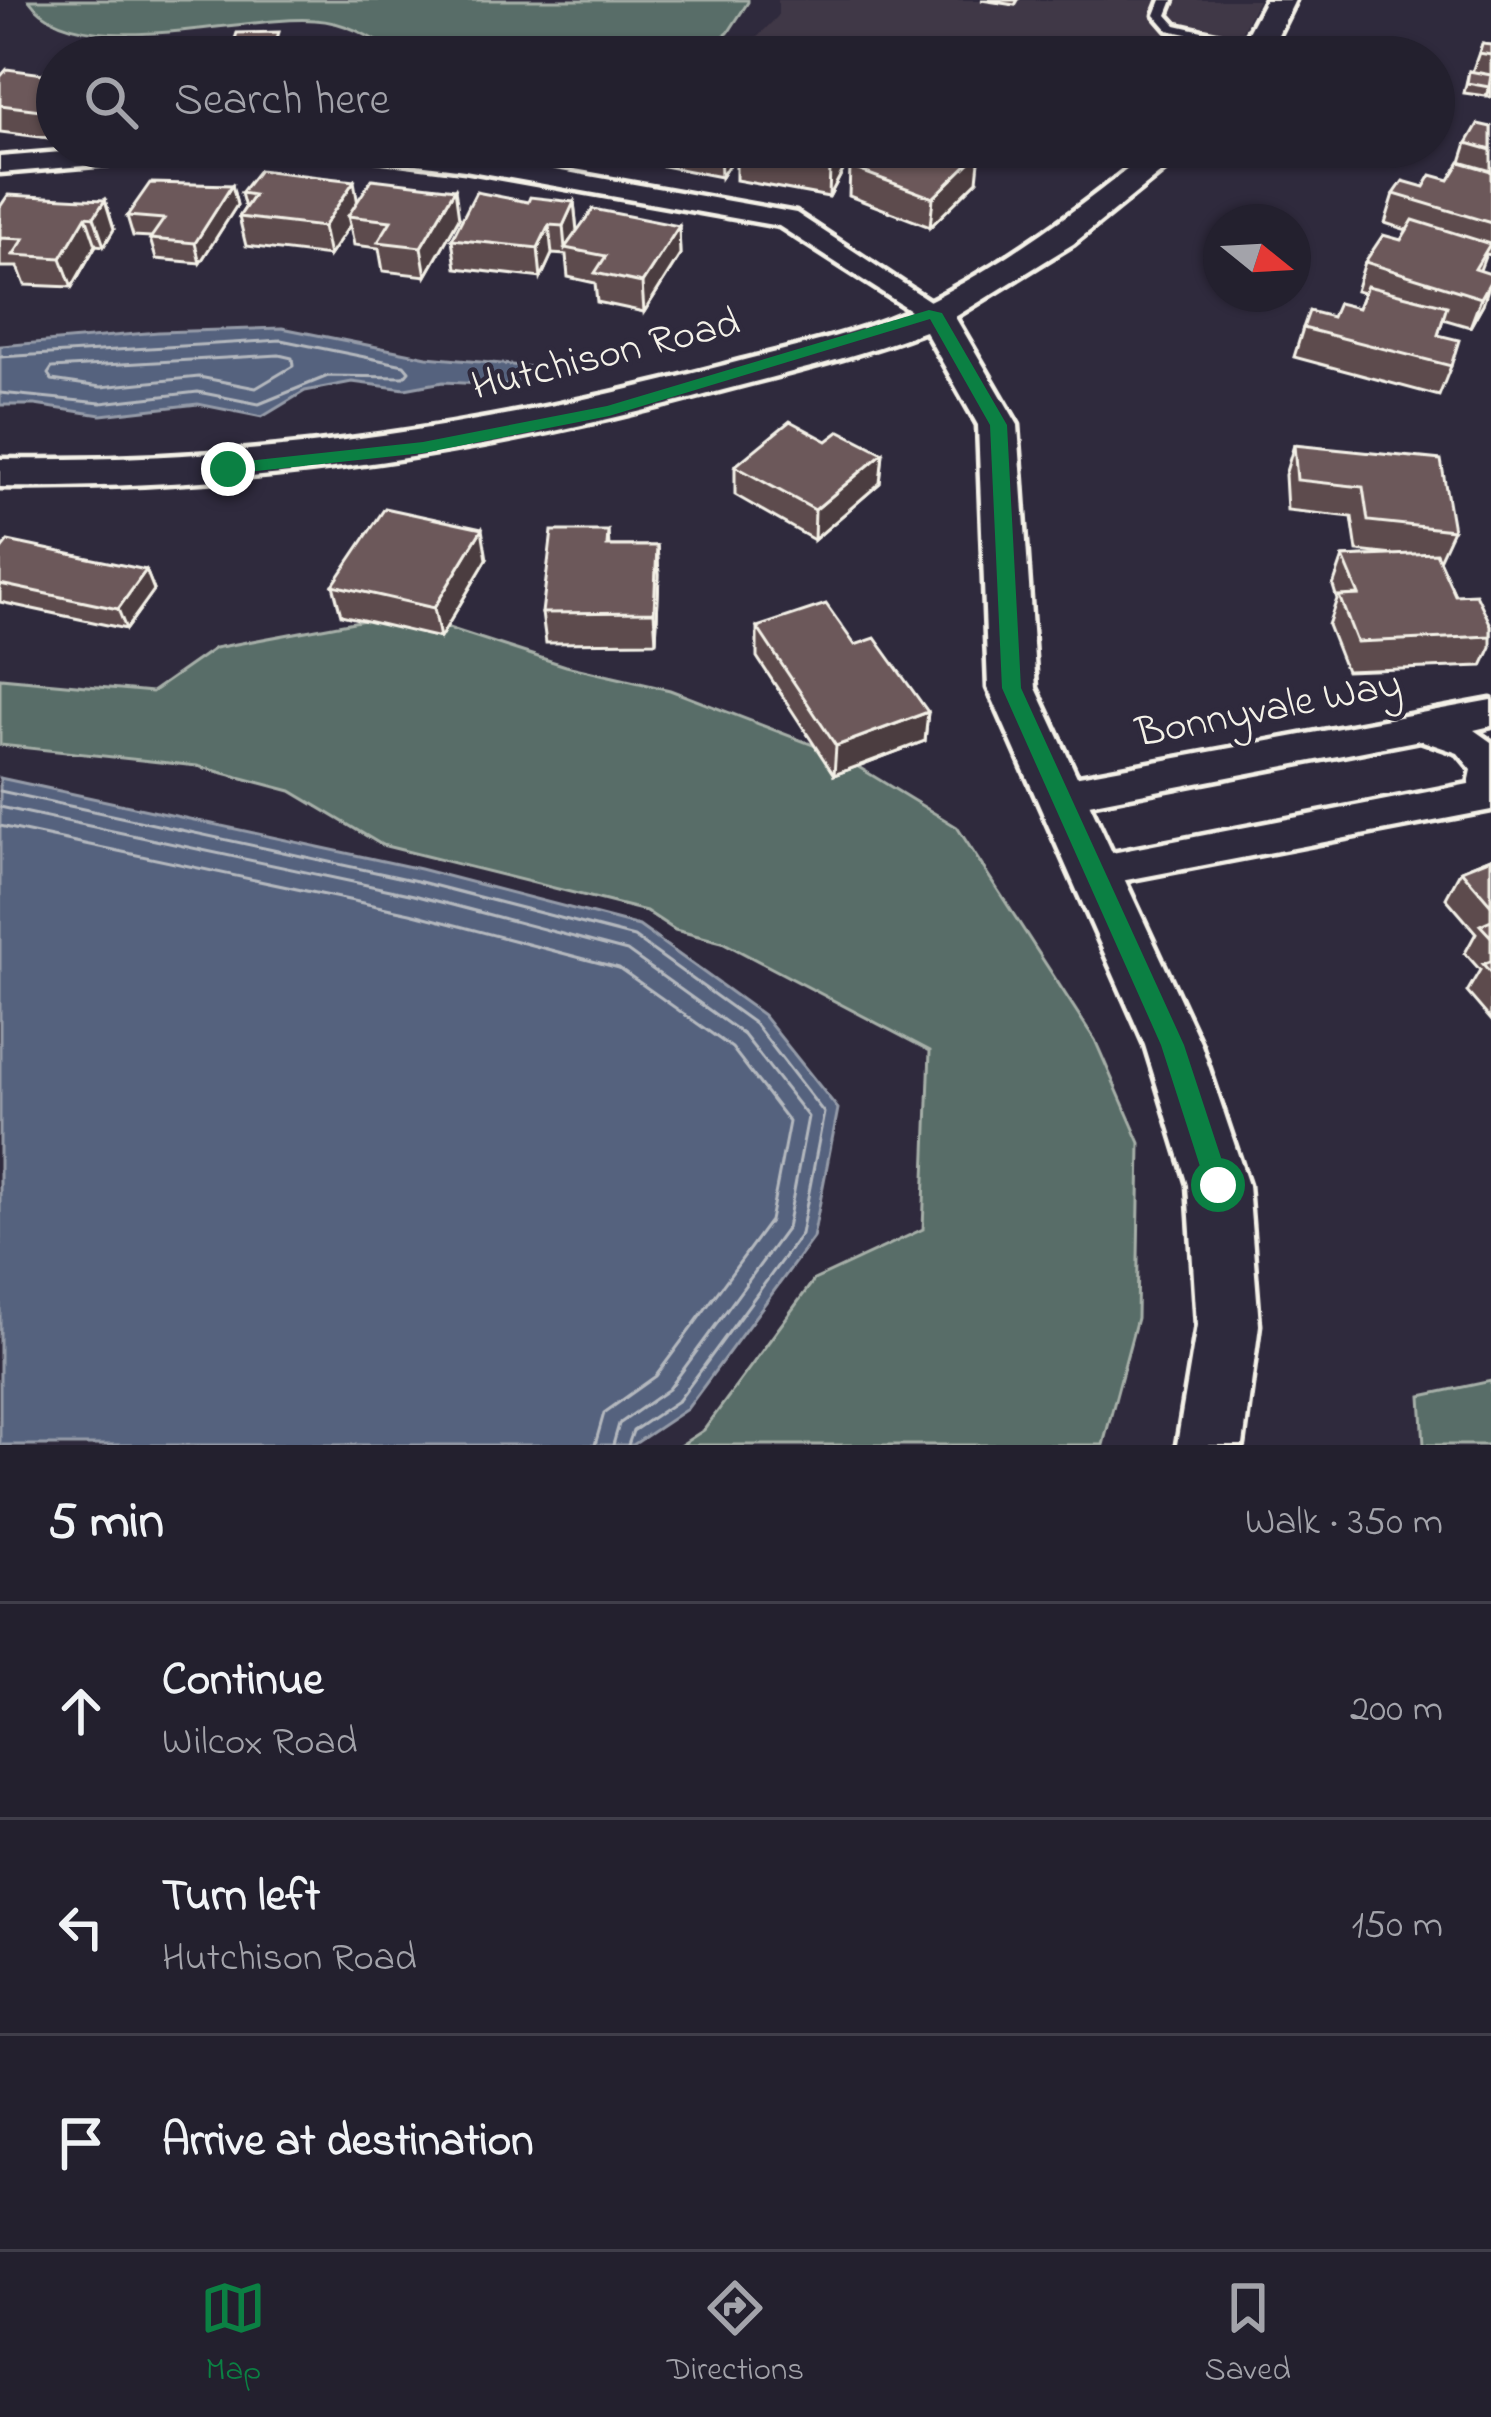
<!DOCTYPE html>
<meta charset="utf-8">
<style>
body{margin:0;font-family:"Indie Flower",sans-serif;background:#2f2d3a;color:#f1f3f6}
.compass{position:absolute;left:1203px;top:204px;width:108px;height:108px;border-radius:50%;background:#23202e;box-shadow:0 3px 9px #0004;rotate:108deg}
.stop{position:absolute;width:36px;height:36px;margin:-27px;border:9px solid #0b8043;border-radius:50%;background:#fff}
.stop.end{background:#0b8043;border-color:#fff;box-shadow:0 3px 12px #0008}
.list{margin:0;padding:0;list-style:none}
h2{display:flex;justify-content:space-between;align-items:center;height:156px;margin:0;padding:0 48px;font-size:51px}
h2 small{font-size:39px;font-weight:400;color:#a3a3aa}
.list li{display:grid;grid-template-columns:78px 1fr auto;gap:36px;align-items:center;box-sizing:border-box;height:216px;padding:0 48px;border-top:3px solid #403e4a}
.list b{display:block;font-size:45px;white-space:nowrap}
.list p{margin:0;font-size:39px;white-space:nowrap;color:#a3a3aa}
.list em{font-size:39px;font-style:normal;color:#a3a3aa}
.icon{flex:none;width:66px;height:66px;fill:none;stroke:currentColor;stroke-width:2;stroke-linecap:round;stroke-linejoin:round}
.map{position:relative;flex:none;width:1491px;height:1445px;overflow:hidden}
.search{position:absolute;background:#23202e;box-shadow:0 3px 9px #0004;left:36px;right:36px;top:36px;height:132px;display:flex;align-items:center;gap:30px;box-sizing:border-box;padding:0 42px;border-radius:66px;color:#a3a3aa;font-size:45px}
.sheet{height:804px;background:#23202e}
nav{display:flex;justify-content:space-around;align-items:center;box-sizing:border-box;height:168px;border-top:3px solid #403e4a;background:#23202e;font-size:33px;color:#a3a3aa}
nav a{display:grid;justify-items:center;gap:6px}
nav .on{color:#0b8043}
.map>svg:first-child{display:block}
.built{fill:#413846}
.green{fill:#586d67;stroke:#a6afa8;stroke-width:3}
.water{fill:#55627e;stroke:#959ba8;stroke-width:3}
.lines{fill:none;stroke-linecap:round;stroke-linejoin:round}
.shore{stroke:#b4b8be;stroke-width:3}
.lane-casing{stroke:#f4f1e8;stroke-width:9}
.street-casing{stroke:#f4f1e8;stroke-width:9}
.secondary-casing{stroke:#f4f1e8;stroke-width:9}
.lane{fill:#2f2a3d;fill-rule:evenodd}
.street{fill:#2f2a3d;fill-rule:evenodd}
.secondary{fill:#2f2a3d;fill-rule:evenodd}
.wall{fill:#5d4c4d;stroke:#f4f1e8;stroke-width:3}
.shaded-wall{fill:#4c3e3f;stroke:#f4f1e8;stroke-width:3}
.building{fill:#6c585a;stroke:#f4f1e8;stroke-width:3}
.route{fill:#0b8043}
.labels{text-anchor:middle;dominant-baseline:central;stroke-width:9;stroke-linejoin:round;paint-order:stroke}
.street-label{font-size:42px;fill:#f4f1e8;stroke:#2f2a3d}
</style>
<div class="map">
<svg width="1491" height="1445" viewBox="0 0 1491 1445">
<rect width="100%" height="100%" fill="#2f2a3d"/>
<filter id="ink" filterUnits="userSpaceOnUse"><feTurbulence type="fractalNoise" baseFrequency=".00833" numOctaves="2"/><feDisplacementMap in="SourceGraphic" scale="24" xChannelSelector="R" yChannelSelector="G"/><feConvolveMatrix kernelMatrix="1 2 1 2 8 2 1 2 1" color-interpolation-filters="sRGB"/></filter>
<g filter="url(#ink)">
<g class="built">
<polygon points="778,0 1258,0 1228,57 738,57 778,16"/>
<polygon points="1007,147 1146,147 1118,167"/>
</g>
<g class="green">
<path d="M 29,0 L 748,0 L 748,2 L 728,33 L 697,57 L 399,57 C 375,38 347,22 315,20 C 246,14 74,66 29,0 Z"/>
<polygon points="402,613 566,666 670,690 837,754 957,827 1095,1040 1140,1143 1137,1318 1103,1445 681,1445 704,1430 814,1280 923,1229 930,1051 722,942 675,930 646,911 382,845 291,791 197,766 0,745 0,678 152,692 215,648"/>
<polygon points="1491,1381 1491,1445 1424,1445 1421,1396"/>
</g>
<g class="water">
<polygon points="282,328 427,357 533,367 520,386 443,382 405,389 352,382 305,391 262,417 198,404 101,415 35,405 0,405 0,346 158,332"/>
<polygon points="0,778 420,869 639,926 763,1015 838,1109 813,1238 687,1409 633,1445 0,1445"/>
</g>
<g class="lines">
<g class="shore">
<polygon points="279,355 292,358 293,366 256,388 199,377 101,387 52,380 48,374 52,368"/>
<polyline points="0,357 281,340 404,365 409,371 404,377 328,376 259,404 198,392 101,403 0,393"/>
<polyline points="0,791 417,881 634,937 755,1024 824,1113 801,1234 679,1400 633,1431 628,1445"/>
<polyline points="0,807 414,895 627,951 744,1035 808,1117 787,1228 669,1389 619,1424 613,1445"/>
<polyline points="0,826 410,913 619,968 732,1048 789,1122 770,1221 656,1376 604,1413 595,1445"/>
</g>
<defs>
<polygon id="lane" points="1161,0 1173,0 1167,15 1176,25 1263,45 1257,49 1168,30 1155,15"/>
<g id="street">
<polygon points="123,147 227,147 214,155 0,173 0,157"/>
<polygon points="333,147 407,147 465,154 796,213 948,313 934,322 924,319 779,226 465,170 346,155"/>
<polygon points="1491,700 1491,726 1474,730 1491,742 1491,810 1095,886 1081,881 1076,870 1081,859 1469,784 1472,770 1458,753 1420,740 1063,809 1050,804 1044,794 1050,784 1063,779"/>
</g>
<g id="secondary">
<polygon points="1265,0 1295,0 1267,57 1235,57"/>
<path d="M 1155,147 L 1193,147 L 1073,244 L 955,317 L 1018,425 L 1036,688 L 1201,1045 L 1248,1185 L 1259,1325 L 1243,1445 L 1177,1445 L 1197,1325 L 1188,1185 L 1145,1045 L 988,688 L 978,425 L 925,331 C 859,356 791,372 723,390 C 485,455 247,490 0,487 L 0,459 C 246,463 483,429 721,366 C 788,348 859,335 921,305 C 1005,264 1083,206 1155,147 Z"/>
</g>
</defs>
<use href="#lane" class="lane-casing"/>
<use href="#street" class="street-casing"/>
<use href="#secondary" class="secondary-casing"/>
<use href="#lane" class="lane"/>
<use href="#street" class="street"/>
<use href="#secondary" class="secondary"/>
</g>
<g class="wall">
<polygon points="981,0 1018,0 1015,5"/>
<polygon points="1482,44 1491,45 1491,97 1487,97 1490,84 1486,96 1464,93 1469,71 1472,72"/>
<polygon points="57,59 57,139 0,132 0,77 43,74"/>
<polygon points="1491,127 1491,255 1486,254 1480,270 1483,304 1470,327 1443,319 1438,335 1451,366 1439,396 1294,357 1303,328 1358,308 1364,293 1356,291 1365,262 1401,240 1407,230 1385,223 1394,194 1449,180 1461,162 1467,143"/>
<polygon points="568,147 626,147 619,156"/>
<polygon points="642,147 848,147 847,163 829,197 736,180 736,154 721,177 643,162"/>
<polygon points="850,167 977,181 930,227 849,196"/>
<polygon points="232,185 237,205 200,263 156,259 150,239 152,237 133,236 127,216"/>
<polygon points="241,193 358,201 459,218 426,276 383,271 379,248 354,245 350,225 329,256 246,246 239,217 245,208"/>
<polygon points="105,200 114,229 104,246 96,245 72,287 25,285 18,267 0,267 0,207"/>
<polygon points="574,202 577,231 679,226 680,255 644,312 597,302 595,283 568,277 566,255 552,254 541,278 456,268 452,239"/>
<polygon points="827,441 883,453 880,483 814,540 735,495 735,466"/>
<polygon points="1294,445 1453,530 1439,560 1455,595 1491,625 1491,647 1482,666 1346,671 1328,625 1337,599 1333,586 1343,557 1393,555 1357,551 1352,517 1287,510 1285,475"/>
<polygon points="608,531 609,546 657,546 659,575 656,642 546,643 542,613"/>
<polygon points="0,551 146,570 154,590 126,629 0,602"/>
<polygon points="487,559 440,638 341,615 333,585"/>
<polygon points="757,627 928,712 925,741 834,775 757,657"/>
<polygon points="1491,858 1491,1020 1467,992 1480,970 1465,953 1476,933 1446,898 1461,870"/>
</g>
<g class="shaded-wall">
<polygon points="204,45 207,57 198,57"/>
<polygon points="721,147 740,147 721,177 720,148"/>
<polygon points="841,147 848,147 847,163 829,197 830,168"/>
<polygon points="980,152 977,181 930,227 933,198"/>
<polygon points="354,181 359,210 348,216 350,225 329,256 323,227"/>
<polygon points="232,185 237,205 200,263 195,243"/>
<polygon points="455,189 459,218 426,276 421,247"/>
<polygon points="105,200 114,229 104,246 94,217"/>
<polygon points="574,202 577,231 565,248 563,226"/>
<polygon points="86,216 96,245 72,287 61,258"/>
<polygon points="549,225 552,254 541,278 538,248"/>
<polygon points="679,226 680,255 644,312 642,283"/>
<polygon points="1491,280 1483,304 1470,327 1481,298"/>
<polygon points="883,453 880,483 814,540 815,510"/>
<polygon points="482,529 487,559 440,638 434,608"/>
<polygon points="657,546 659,575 656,642 654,612"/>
<polygon points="146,570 154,590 126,629 118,609"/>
<polygon points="928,712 925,741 834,775 836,746"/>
</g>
<g class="building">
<polygon points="279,32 275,45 315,44 312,57 229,57 237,33"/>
<polygon points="403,43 440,50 433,57 389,57"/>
<polygon points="158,44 204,45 198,57 150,57"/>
<polygon points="1482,44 1491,45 1491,55 1479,53"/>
<polygon points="351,53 375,57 346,57"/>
<polygon points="57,59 57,112 0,105 0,77 7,69 43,74"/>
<polygon points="1469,71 1491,75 1489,87 1467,83"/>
<polygon points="1478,124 1491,127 1491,150 1467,143"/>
<polygon points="739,147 841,147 830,168 736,151"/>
<polygon points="875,147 922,147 929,149 932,147 966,147 980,152 933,198 850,167"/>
<polygon points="1460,162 1491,171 1491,223 1394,194 1403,181 1424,187 1431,175 1449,180"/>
<polygon points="259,170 354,181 323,227 239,217 254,195 241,193"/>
<polygon points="372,179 455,189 421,247 378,242 391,221 348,216"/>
<polygon points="150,183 232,185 195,243 150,239 164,219 127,216"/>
<polygon points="476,192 528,202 530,197 574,202 563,226 549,225 538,248 452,239"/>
<polygon points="8,195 105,200 94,217 86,216 61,258 13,255 24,239 0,238 0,207"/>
<polygon points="593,209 679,226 642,283 595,273 606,256 565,248"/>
<polygon points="1413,220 1490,244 1475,269 1491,274 1491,280 1481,298 1365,262 1383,235 1401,240"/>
<polygon points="1367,286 1447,306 1438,335 1459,340 1451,366 1303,328 1309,311 1332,317 1338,303 1358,308"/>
<polygon points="790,421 827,441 840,431 883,453 815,510 735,466"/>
<polygon points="1294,445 1441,460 1453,530 1368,521 1363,487 1297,480"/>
<polygon points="385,508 482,529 434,608 333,585"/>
<polygon points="552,531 608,531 607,546 657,546 654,612 542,613"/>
<polygon points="8,541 146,570 118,609 0,584 0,551"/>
<polygon points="1436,553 1455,595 1476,594 1491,625 1491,636 1357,642 1339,596 1359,595 1343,557"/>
<polygon points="826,604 855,645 875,638 928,712 836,746 757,627"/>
<polygon points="1491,858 1491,905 1461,870"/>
<polygon points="1491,920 1491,937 1480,925"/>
<polygon points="1491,961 1491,973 1483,964"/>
</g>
</g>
<polygon class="route" points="929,310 942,313 1007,425 1021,688 1184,1045 1230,1185 1218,1196 1206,1185 1161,1045 1002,688 990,425 930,319 609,416 423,453 228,474 220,469 228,463 423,442 607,406"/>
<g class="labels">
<g class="street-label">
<text transform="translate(606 356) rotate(-14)">Hutchison Road</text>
<text transform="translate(1269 710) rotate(-11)">Bonnyvale Way</text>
</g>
</g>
</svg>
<svg class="compass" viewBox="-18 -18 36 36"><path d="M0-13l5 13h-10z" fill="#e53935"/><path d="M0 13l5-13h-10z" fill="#a3a3aa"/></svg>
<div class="stop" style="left:1218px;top:1185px"></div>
<div class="stop end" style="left:228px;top:469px"></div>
<div class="search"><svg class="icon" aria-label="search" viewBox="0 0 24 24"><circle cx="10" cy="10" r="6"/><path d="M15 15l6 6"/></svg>Search here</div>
</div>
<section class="sheet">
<h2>5 min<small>Walk · 350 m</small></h2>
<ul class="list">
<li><svg class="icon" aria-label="ahead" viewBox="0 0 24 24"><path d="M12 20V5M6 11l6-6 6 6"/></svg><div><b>Continue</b><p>Wilcox Road</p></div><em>200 m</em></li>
<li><svg class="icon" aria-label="left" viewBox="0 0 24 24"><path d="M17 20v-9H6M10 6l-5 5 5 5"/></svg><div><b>Turn left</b><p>Hutchison Road</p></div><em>150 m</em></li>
<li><svg class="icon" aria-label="arrive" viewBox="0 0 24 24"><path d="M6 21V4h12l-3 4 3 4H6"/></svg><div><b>Arrive at destination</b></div></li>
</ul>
</section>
<nav>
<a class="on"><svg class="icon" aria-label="map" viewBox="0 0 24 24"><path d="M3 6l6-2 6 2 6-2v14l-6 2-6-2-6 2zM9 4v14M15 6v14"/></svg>Map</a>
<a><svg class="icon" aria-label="directions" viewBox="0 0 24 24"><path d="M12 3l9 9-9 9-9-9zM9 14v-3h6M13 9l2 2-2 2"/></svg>Directions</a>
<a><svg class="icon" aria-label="saved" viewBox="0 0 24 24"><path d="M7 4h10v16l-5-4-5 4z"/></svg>Saved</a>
</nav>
